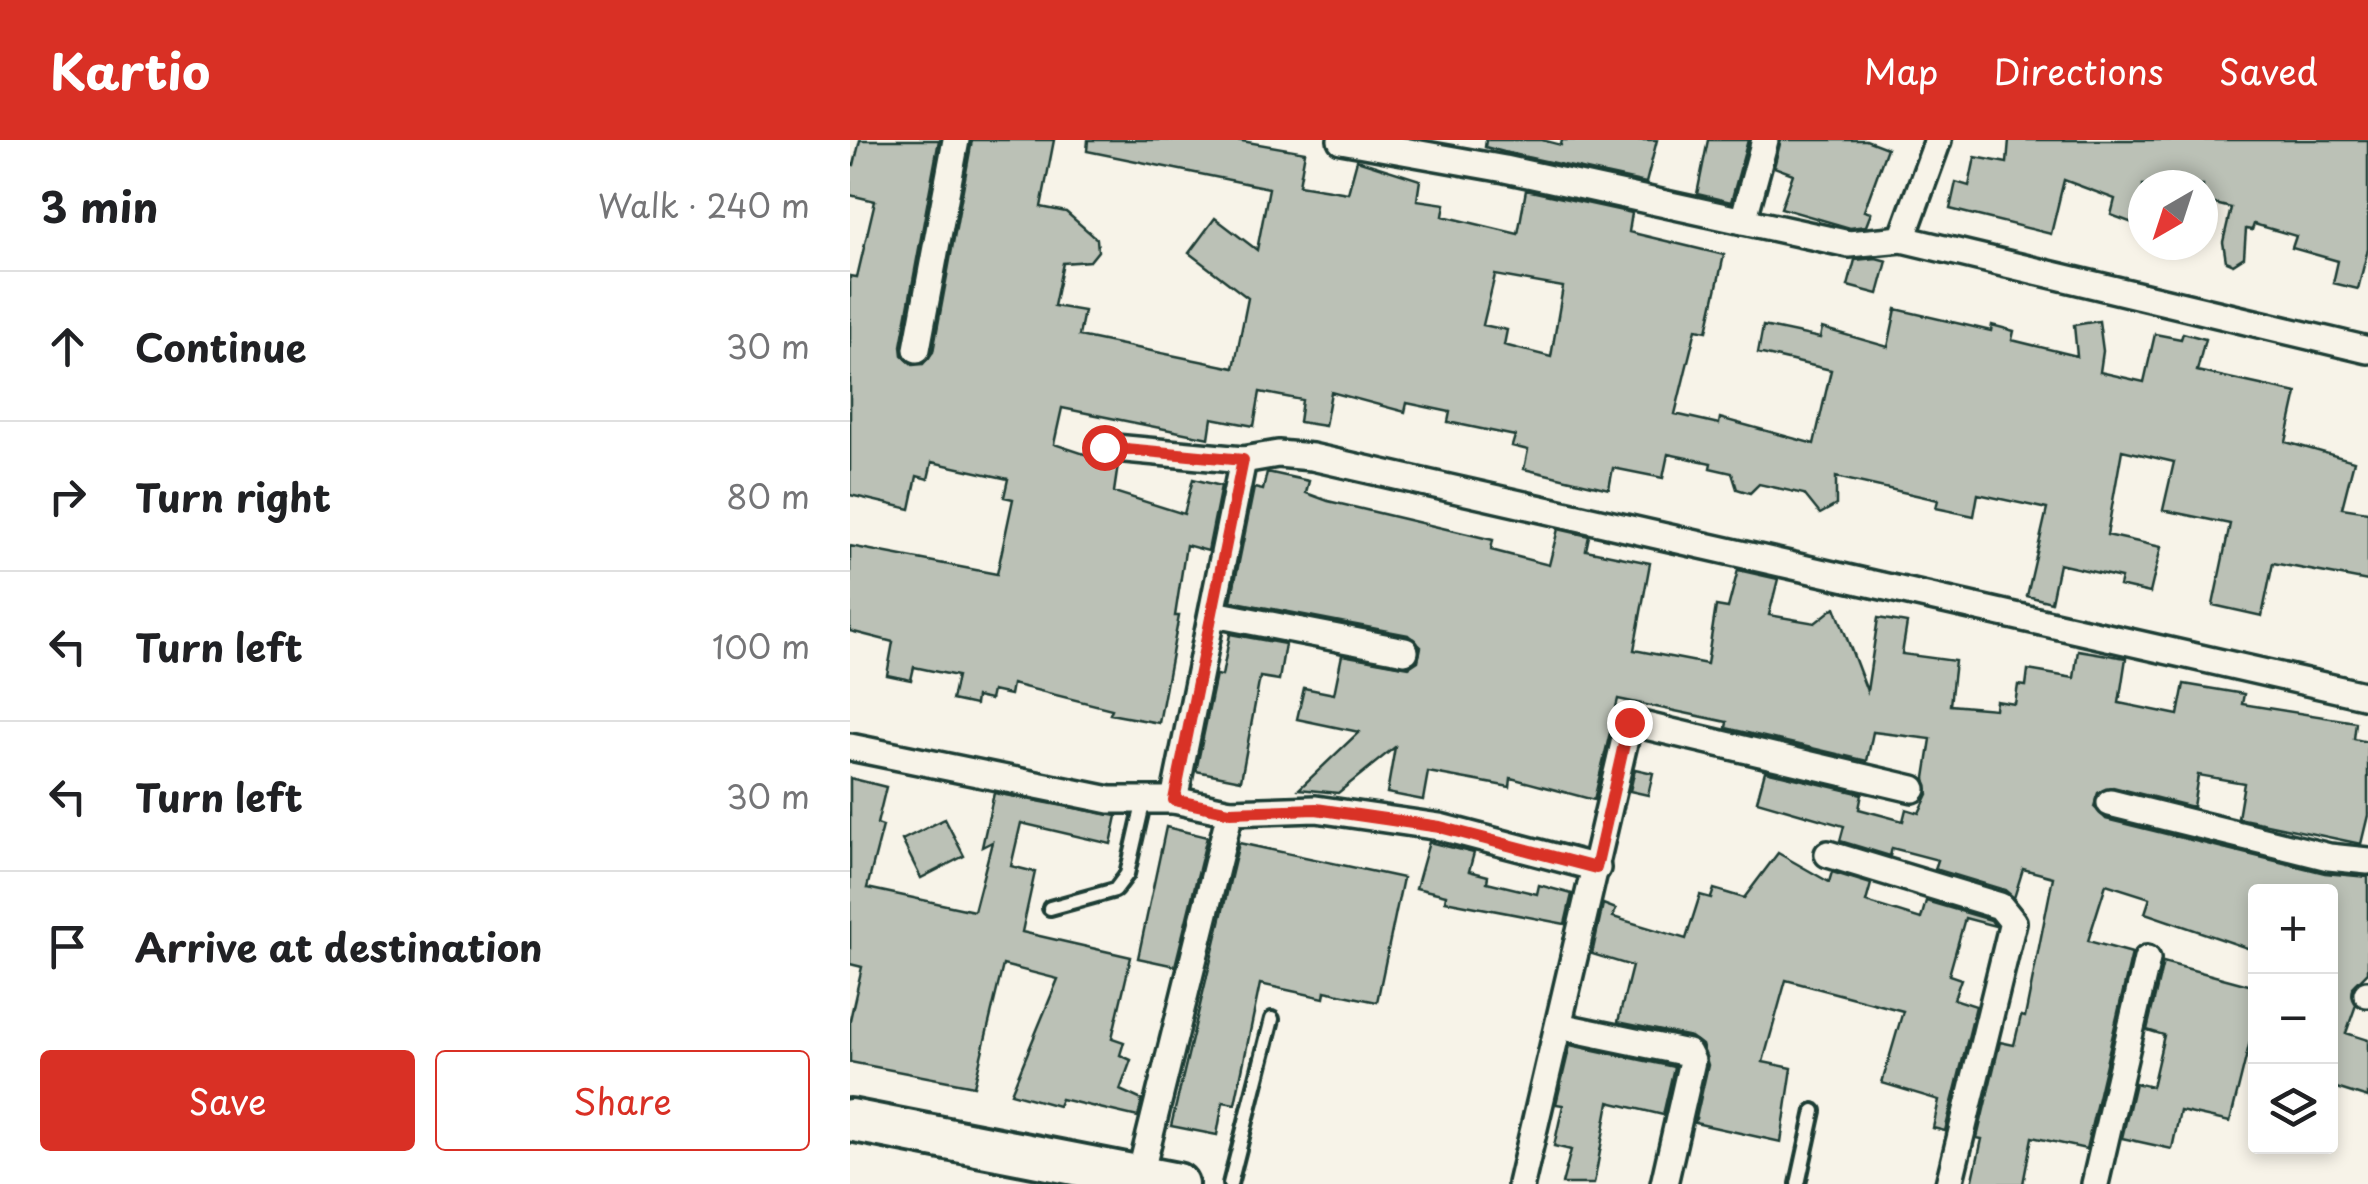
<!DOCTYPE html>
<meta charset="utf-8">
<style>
body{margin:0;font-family:"Playpen Sans",sans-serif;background:#f2f2f2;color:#202124}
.controls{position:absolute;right:30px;bottom:30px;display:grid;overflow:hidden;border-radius:10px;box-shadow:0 5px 15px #0003}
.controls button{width:90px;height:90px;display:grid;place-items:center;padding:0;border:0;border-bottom:2px solid #e0e0e0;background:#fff;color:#202124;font:50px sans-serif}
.compass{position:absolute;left:1278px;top:30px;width:90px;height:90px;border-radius:50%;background:#fff;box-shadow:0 5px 15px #0003;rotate:219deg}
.stop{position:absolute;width:30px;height:30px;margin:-22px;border:8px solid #d93025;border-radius:50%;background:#fff}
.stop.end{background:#d93025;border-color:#fff;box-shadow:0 2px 10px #0008}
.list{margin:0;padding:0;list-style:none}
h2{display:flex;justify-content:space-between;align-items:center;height:130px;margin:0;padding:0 40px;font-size:42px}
h2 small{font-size:32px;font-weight:400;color:#757577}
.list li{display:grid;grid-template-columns:65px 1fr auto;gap:30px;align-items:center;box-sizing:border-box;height:150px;padding:0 40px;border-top:2px solid #e0e0e0}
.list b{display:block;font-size:38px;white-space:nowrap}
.list em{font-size:32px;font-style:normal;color:#757577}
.actions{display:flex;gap:20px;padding:30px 40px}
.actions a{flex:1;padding:22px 0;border:2px solid #d93025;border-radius:10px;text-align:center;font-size:35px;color:#d93025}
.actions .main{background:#d93025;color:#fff}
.icon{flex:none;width:55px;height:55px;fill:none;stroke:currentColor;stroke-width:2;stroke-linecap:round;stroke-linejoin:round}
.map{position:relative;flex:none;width:1518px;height:1044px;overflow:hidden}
header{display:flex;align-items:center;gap:60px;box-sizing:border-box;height:140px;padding:0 50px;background:#d93025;color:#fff}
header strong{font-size:48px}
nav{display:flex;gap:55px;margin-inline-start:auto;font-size:35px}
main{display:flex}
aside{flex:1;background:#fff}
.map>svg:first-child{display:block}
.building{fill:#bbc1b6;stroke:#1f3d34;stroke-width:2.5;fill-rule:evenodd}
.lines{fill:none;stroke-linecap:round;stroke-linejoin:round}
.lane-casing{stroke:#1f3d34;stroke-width:20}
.street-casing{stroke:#1f3d34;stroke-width:32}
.primary-casing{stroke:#1f3d34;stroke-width:48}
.lane{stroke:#f7f3e8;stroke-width:12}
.street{stroke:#f7f3e8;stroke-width:25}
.primary{stroke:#f7f3e8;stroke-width:40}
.route{stroke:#d93025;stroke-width:12}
</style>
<header>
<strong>Kartio</strong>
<nav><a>Map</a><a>Directions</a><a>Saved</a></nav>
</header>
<main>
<aside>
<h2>3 min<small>Walk · 240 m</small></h2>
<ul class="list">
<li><svg class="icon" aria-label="ahead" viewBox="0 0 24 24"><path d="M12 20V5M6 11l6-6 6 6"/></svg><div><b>Continue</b></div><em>30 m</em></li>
<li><svg class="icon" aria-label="right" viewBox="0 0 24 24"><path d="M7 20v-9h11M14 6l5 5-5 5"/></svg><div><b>Turn right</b></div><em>80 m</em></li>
<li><svg class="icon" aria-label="left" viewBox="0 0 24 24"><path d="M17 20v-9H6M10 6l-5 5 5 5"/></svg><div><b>Turn left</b></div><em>100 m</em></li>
<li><svg class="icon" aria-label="left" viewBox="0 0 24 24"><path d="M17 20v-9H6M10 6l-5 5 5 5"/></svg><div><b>Turn left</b></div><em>30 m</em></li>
<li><svg class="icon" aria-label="arrive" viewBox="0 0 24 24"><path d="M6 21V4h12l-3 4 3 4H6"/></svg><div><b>Arrive at destination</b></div></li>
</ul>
<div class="actions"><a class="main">Save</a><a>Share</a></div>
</aside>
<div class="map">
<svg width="1518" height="1044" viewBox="0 0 1518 1044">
<rect width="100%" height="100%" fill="#f7f3e8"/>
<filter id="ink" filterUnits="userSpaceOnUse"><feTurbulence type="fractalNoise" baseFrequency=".01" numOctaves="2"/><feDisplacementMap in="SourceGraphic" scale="20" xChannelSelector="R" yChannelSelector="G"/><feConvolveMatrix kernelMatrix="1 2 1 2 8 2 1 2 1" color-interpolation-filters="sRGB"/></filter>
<g filter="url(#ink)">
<g class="building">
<path d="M 10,0 L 89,0 L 51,206 L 52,215 L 63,225 L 73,224 L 83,212 L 122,0 L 204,0 L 191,67 L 216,72 L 247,99 L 248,111 L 240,121 L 213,123 L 204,166 L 234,171 L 229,196 L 384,228 L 398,158 L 339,113 L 365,78 L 407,110 L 419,48 L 237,11 L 238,0 L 386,0 L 455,12 L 449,45 L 498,53 L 507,20 L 570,40 L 567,60 L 595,64 L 593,76 L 668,94 L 676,50 L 782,73 L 779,92 L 874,115 L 857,191 L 846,189 L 825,274 L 869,284 L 870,278 L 964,304 L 981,230 L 908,213 L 913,186 L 970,198 L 972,188 L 1038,207 L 1046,169 L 1141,191 L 1142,185 L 1164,191 L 1162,200 L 1227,216 L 1224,185 L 1249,181 L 1253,211 L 1250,232 L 1294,242 L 1305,194 L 1331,199 L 1333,193 L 1355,199 L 1347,231 L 1447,253 L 1436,302 L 1504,321 L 1492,368 L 1518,372 L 1518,441 L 1423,423 L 1412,476 L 1363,465 L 1380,384 L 1313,370 L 1324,322 L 1272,310 L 1257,395 L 1311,407 L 1300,453 L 1269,446 L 1271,438 L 1209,424 L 1201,462 L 1177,456 L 1197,369 L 1128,354 L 1124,376 L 1086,368 L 1088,360 L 986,337 L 986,365 L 970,374 L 954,354 L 909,344 L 900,353 L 887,349 L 882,333 L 860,328 L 861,323 L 818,314 L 813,338 L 763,328 L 759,349 L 674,329 L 678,310 L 662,306 L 665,296 L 598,282 L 600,272 L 557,263 L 555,272 L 481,252 L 475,286 L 449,282 L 452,260 L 410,252 L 404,286 L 362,278 L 359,298 L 212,268 L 204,304 L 268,325 L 264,352 L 334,374 L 343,339 L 371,346 L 358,411 L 336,405 L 325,476 L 329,476 L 309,583 L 260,574 L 262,569 L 162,544 L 160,555 L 142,551 L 140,560 L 126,557 L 125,565 L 102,560 L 107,536 L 64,527 L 61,540 L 37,535 L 43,502 L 0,491 L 0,406 L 147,434 L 163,359 L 154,357 L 158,339 L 82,322 L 78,339 L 67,336 L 60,369 L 0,355 L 0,136 L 7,137 L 25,61 L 0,55 L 0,24 L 4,25 ZM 645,135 L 713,147 L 701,217 L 654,205 L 657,190 L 633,185 Z"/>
<polygon points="636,0 692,0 711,5 712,0 807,0 796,43 654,12 635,7"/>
<polygon points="858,0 898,0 881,62 847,54"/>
<polygon points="931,0 1016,0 1037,8 1014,71 1021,73 1016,86 1000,88 931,68 943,34 924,27"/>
<polygon points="1159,0 1518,0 1518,109 1508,149 1483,143 1488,121 1442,108 1446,96 1404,84 1402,90 1396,89 1394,117 1383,124 1376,121 1373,102 1381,68 1353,61 1353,45 1293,45 1293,87 1261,75 1265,59 1214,40 1201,94 1100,69 1106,42 1119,46 1125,17 1157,23"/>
<polygon points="1026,118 1037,121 1028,154 998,146 1005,120"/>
<polygon points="417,332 459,341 456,353 478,361 643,400 641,410 699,425 708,389 739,396 736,410 800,423 784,510 857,524 866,466 878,468 888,430 928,439 919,475 965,483 985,467 1017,551 1028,478 1057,483 1052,514 1105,521 1100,565 1145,569 1146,561 1165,564 1168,545 1176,546 1178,530 1224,538 1228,510 1276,518 1269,563 1328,575 1334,544 1394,554 1392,564 1506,582 1504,599 1518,602 1518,675 1511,704 1388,678 1394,643 1348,635 1343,667 1263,647 1248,653 1244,667 1256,679 1475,733 1518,737 1518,832 1503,847 1506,865 1496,893 1518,900 1518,958 1480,946 1480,752 1406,752 1406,811 1295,773 1300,758 1256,744 1238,801 1282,813 1236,1009 1182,997 1173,1044 1122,1044 1132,999 1127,998 1150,902 1164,905 1171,876 1175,877 1203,737 1173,729 1164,758 1155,750 1085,729 1088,720 1042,708 1040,716 990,701 994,686 907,661 915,631 1012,654 1009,669 1053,681 1056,669 1069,673 1078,654 1075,638 1081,599 1023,592 1017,621 876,588 877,582 768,559 744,660 661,638 660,647 578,632 573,660 537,653 545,607 488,653 449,649 509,592 447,579 454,548 484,554 492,515 559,527 568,521 571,507 558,495 381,461 404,348 413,350"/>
<polygon points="380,494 435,504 429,540 410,537 391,640 346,631 366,535 372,536"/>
<polygon points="785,629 803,633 798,655 780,651"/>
<polygon points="0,638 36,647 27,684 33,686 17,748 124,771 142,702 132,707 144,653 267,676 261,704 171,683 161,726 185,732 172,792 281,817 262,898 274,902 270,915 281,920 270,950 292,960 288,977 211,959 208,966 161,953 208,839 153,825 124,946 0,922 0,880 12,827 0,824"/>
<polygon points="95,679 114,716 71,738 52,700"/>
<polygon points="316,687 357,697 325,826 288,818"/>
<polygon points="579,702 624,713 619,731 638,736 637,742 687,754 689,745 722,754 715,784 595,761 596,755 566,748"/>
<polygon points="389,703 553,738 527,862 475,851 474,858 410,844 385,964 373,962 367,995 321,986"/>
<polygon points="928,713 979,742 982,732 1021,744 1016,762 1071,779 1076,761 1141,780 1145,786 1115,778 1099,835 1111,839 1104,859 1126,866 1095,991 1083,988 1089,960 1032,943 1053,871 936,840 913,922 942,928 931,1002 845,983 858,925 852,905 841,897 768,882 782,826 742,814 753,764 766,769 763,777 836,799 850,755 861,758 864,749 894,758"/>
<polygon points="1313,822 1406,847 1406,877 1380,982 1330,971 1322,1009 1272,998 1285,943 1302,947 1314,895 1297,890"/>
<polygon points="720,905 824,927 813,975 759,962 744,1044 712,1044 721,1010 704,1006 713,965 706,964"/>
</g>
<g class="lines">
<defs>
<g id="lane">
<polyline points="200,768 265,750 277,734 294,660"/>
<polyline points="380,1044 422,879"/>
<polyline points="948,1044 964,971"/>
</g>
<g id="street">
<polyline points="491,0 655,29 999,104 1052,99 1518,210"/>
<polyline points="893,81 915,0"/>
<polyline points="1052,99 1088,0"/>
<polyline points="67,209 106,0"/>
<polyline points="254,307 393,320 428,314 462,317 1518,556"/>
<polyline points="364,474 555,511"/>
<polyline points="0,607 260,660 324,660 380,672 466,669 590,687 747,728"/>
<polyline points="324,660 393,320"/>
<polyline points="1260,663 1479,717 1518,721"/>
<polyline points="978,714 1150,766 1163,782 1099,1044"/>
<polyline points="1517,854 1518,854"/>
<polyline points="709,886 838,913 842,921 814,1044"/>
<polyline points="290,1035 380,672"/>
<polyline points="671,1044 779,582 1063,649"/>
<polyline points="1245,1044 1297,819"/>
</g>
<polyline id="primary" points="0,980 327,1044"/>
</defs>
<use href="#lane" class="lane-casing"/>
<use href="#street" class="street-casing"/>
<use href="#primary" class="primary-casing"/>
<use href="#lane" class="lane"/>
<use href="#street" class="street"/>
<use href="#primary" class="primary"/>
</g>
</g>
<g class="lines" filter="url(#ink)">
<polyline class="route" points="254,307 393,320 324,660 380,672 466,669 590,687 746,728 779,582"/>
</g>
</svg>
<div class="controls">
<button>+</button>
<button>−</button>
<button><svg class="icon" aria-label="layers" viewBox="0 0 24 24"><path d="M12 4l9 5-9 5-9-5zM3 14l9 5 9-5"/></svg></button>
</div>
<svg class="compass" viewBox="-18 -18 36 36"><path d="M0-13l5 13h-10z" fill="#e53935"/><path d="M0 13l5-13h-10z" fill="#757577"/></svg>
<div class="stop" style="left:254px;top:307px"></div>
<div class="stop end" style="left:779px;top:582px"></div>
</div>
</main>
